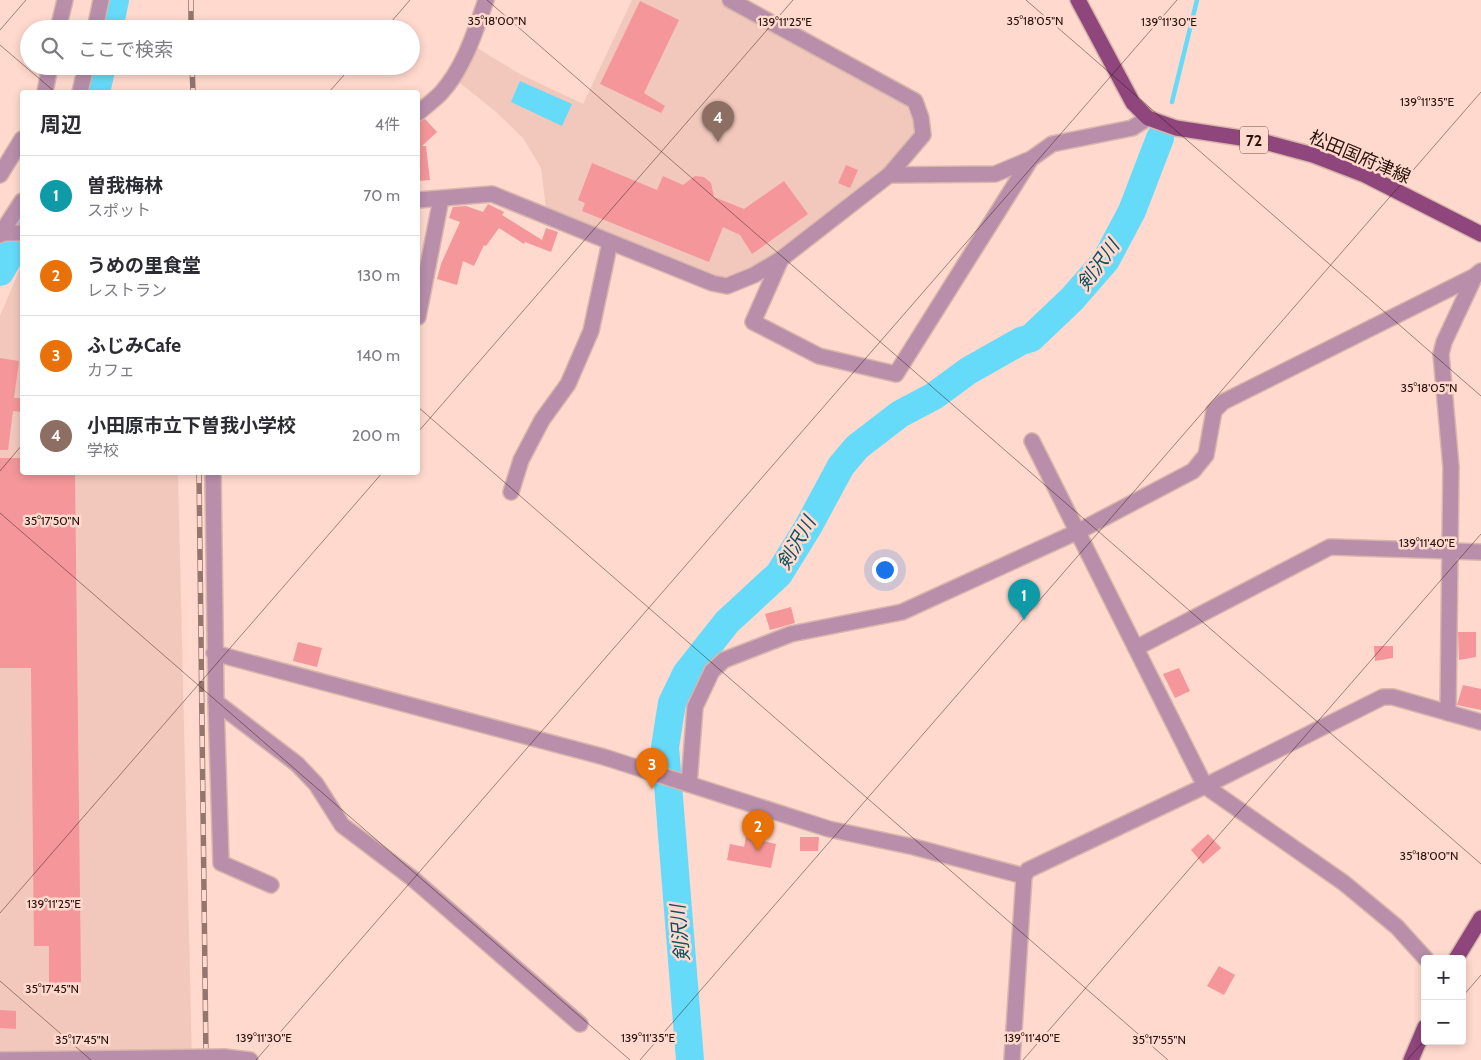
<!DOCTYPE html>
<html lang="ja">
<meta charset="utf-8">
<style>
body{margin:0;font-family:Cabin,"Noto Sans JP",sans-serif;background:#f7f7f7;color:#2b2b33}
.controls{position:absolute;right:15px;bottom:15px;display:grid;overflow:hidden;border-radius:5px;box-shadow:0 2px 8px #0003}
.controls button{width:45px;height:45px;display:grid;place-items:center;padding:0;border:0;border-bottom:1px solid #e1e1e2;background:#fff;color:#2b2b33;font:25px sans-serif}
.you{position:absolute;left:884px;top:569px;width:18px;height:18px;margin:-12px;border:4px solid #fff;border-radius:50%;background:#1a73e8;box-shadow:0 0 0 8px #1a73e833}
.badge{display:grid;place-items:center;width:32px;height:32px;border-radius:50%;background:#d93025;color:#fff;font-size:16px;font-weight:700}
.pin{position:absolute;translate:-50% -41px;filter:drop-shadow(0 1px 2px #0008)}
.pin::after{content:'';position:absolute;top:26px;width:18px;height:15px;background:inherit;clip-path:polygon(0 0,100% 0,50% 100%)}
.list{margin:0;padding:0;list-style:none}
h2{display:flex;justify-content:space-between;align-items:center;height:65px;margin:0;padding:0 20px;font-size:21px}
h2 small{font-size:16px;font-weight:400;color:#7c7c81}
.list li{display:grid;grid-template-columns:32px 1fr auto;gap:15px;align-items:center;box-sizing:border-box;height:80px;padding:0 20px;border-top:1px solid #e1e1e2}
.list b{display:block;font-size:19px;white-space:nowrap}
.list p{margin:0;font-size:16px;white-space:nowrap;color:#7c7c81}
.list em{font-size:16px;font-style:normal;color:#7c7c81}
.icon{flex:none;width:28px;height:28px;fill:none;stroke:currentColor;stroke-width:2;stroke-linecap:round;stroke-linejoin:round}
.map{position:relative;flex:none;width:1481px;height:1060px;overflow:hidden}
.search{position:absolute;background:#fff;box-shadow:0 2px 8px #0003;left:20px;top:20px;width:400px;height:55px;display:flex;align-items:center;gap:12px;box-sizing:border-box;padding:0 18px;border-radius:28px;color:#7c7c81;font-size:19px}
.panel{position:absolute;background:#fff;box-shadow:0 2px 8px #0003;left:20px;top:90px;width:400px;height:385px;border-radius:5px}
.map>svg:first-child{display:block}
.built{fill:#f2c8bc}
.water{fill:#66daf9}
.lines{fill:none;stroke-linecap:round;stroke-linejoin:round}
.stream{stroke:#66daf9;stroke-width:4.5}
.river{stroke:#66daf9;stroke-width:28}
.building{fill:#f4969a}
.street-casing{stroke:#d8b6ab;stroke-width:18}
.primary-casing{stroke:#d8b6ab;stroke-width:18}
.street{stroke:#b88eab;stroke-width:15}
.primary{stroke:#8e467c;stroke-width:15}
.rail-casing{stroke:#94766e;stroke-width:5.5}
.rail{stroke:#ffd9ce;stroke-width:4;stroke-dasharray:11;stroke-linecap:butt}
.street-bridge-casing{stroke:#d8b6ab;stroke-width:18;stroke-linecap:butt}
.street-bridge{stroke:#b88eab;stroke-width:15}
.ticks{fill:none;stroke:#29140e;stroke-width:1;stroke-opacity:0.45}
.labels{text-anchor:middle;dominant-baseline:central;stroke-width:5;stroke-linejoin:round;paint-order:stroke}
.shield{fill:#ffd9ce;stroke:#694f48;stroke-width:1}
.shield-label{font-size:16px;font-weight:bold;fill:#29140e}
.street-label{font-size:18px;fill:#29140e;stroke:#ffd9ce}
.water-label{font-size:19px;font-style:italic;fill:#0b5161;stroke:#ffd9ce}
.ticks-label{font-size:12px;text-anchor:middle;fill:#29140e;stroke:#ffd9ce;stroke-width:5;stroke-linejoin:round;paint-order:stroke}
</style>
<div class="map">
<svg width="1481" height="1060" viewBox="0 0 1481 1060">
<rect width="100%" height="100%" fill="#ffd9ce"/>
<g class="built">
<polygon points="632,0 720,0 790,36 910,106 916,124 915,135 887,170 758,267 721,280 546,208 541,168 523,138 495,111 456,80 474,46 518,73 583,104"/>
<polygon points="22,264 22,472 178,473 192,1060 0,1060 0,316"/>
</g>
<polygon class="water" points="520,81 572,104 562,126 511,102"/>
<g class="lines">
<polyline class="stream" points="1172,102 1197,0"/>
<g class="river">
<polyline points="109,29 115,0"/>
<polyline points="96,92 102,66"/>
<polyline points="0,272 22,235"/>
<polyline points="690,1060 665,747 672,703 686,674 727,622 779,574 808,527 841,466 857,447 900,414 934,396 968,371 1021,341 1031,338 1072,299 1106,260 1132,211 1160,138"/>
</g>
</g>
<g class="building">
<polygon points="640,1 679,20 644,93 665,106 661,113 600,84"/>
<polygon points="425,119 437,132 422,146 426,146 430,180 418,181 418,122"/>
<polygon points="592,163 657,190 663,176 683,185 695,176 704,177 711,183 714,197 744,209 784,181 808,214 752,254 740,235 723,227 709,262 582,211 585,203 578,200"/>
<polygon points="846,165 858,170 850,188 838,183"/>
<polygon points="488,204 504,212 502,215 542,240 546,228 558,232 551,252 525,242 524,244 499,228 486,246 484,245 474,266 463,261 457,285 437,279 441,264 460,222 449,218 453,207 466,206 483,212"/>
<polygon points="0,358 19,361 14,398 22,398 22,412 13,411 8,450 0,450"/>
<polygon points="0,458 22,458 22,472 75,472 81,982 49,983 49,946 34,946 31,668 0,668"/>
<polygon points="791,607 795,623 770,630 765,614"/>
<polygon points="1458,632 1476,632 1476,657 1459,660"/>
<polygon points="298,642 322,648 317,667 293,661"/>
<polygon points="1374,646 1393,646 1393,658 1375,661"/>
<polygon points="1179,668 1190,691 1175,698 1163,674"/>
<polygon points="1463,685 1481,689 1481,710 1457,705"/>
<polygon points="1208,834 1221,848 1203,864 1191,850"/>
<polygon points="746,837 776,844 771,868 727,860 730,844 744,847"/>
<polygon points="800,837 819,837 818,851 800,851"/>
<polygon points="1219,966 1235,975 1224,995 1207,986"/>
<polygon points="0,1010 16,1011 16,1029 0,1028"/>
</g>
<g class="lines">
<defs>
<g id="street">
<polyline points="730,0 915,101 921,118 923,135 889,175"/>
<polyline points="58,29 65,0"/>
<polyline points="95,29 101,0"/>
<polyline points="45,92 50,66"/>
<polyline points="80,92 86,66"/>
<path d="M 418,113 C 425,107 434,100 441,93 C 464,68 475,32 486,0"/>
<polyline points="0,175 22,139"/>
<polyline points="418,200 492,194 712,283 727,286 754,275 781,259 889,175 995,174 1031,159 1052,144 1132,128 1148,118"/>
<polyline points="1,233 22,233"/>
<polyline points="0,235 22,201"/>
<polyline points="781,259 753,322 819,356 896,374 1031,159"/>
<polyline points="418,317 441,199"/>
<polyline points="1032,441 1205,786 1344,883 1397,927 1426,959"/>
<polyline points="213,472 216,702 297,764 316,784 342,825 412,878 580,1024"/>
<polyline points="511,492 521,460 542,420 568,384 591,331 610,242"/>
<polyline points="1136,648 1330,547 1481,552"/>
<polyline points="214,653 604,757 829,829 914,847 1024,876"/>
<polyline points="216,702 221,863 271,885"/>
<polyline points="1448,713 1451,467 1441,354 1444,342 1475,276"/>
<polyline points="689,784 695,707 712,671 724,660 791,634 902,612 1079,531 1193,471 1206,455 1214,411 1223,402 1475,276 1481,271"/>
<polyline points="224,1057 250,1060"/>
<polyline points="1012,1060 1024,876 1028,870 1205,786 1383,697 1393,697 1481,722"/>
</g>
<g id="primary">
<polyline points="1078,0 1133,103 1148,118 1176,128 1261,141 1313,155 1365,175 1481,234"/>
<polyline points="1456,959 1481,918"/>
<polyline points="1411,1060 1425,1027"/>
</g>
</defs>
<use href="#street" class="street-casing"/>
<use href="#primary" class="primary-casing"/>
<use href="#street" class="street"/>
<use href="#primary" class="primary"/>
<defs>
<g id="rail">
<polyline points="191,0 191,29"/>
<polyline points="192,66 193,92"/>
<polyline points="199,472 206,1060"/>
</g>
</defs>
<use href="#rail" class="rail-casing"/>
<use href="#rail" class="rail"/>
<defs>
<polyline id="street-bridge" points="0,1060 224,1057"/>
</defs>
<use href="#street-bridge" class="street-bridge-casing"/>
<use href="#street-bridge" class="street-bridge"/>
</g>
<path class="ticks" d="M 487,0 L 1481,864M 1026,0 L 1481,396M 385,29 L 410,0M 0,30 L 26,0M 0,45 L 55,92M 329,92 L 352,66M 418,407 L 1168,1060M 418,432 L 793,0M 0,471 L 22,445M 0,513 L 630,1060M 0,913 L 383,472M 0,981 L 91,1060M 1462,997 L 1481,975M 256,1060 L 1177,0M 640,1060 L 1481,92M 1023,1060 L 1481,534M 1407,1060 L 1425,1040"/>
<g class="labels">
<rect class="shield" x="1240" y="126.5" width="28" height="27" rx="4"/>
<g class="shield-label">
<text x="1254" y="140">72</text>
</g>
<g class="street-label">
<text transform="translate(1360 157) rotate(23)">松田国府津線</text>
</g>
<g class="water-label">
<text transform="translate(1098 265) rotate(-54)">剣沢川</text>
<text transform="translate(796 543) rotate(-60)">剣沢川</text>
<text transform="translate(680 933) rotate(-95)">剣沢川</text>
</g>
</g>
<g class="ticks-label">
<text x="497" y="25">35°18'00"N</text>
<text x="1035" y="25">35°18'05"N</text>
<text x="785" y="26">139°11'25"E</text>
<text x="1169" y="26">139°11'30"E</text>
<text x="1427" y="106">139°11'35"E</text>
<text x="1429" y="392">35°18'05"N</text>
<text x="52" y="525">35°17'50"N</text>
<text x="1427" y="547">139°11'40"E</text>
<text x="1429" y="860">35°18'00"N</text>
<text x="54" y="908">139°11'25"E</text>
<text x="52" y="993">35°17'45"N</text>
<text x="264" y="1042">139°11'30"E</text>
<text x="648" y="1042">139°11'35"E</text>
<text x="1032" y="1042">139°11'40"E</text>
<text x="82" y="1044">35°17'45"N</text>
<text x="1159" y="1044">35°17'55"N</text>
</g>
</svg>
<div class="controls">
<button>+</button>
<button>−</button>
</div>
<div class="you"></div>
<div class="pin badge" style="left:1024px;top:620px;background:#0f9aa8">1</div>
<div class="pin badge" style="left:758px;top:851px;background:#e8710a">2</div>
<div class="pin badge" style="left:652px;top:789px;background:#e8710a">3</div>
<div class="pin badge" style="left:718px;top:142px;background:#8d6e63">4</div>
<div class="search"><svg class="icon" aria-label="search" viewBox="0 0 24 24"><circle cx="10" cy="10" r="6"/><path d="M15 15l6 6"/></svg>ここで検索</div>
<section class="panel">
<h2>周辺<small>4件</small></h2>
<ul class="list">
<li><span class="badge" style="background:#0f9aa8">1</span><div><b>曽我梅林</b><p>スポット</p></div><em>70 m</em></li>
<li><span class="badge" style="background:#e8710a">2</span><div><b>うめの里食堂</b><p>レストラン</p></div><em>130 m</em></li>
<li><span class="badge" style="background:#e8710a">3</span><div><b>ふじみCafe</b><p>カフェ</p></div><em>140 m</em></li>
<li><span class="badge" style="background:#8d6e63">4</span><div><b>小田原市立下曽我小学校</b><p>学校</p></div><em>200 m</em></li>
</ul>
</section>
</div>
